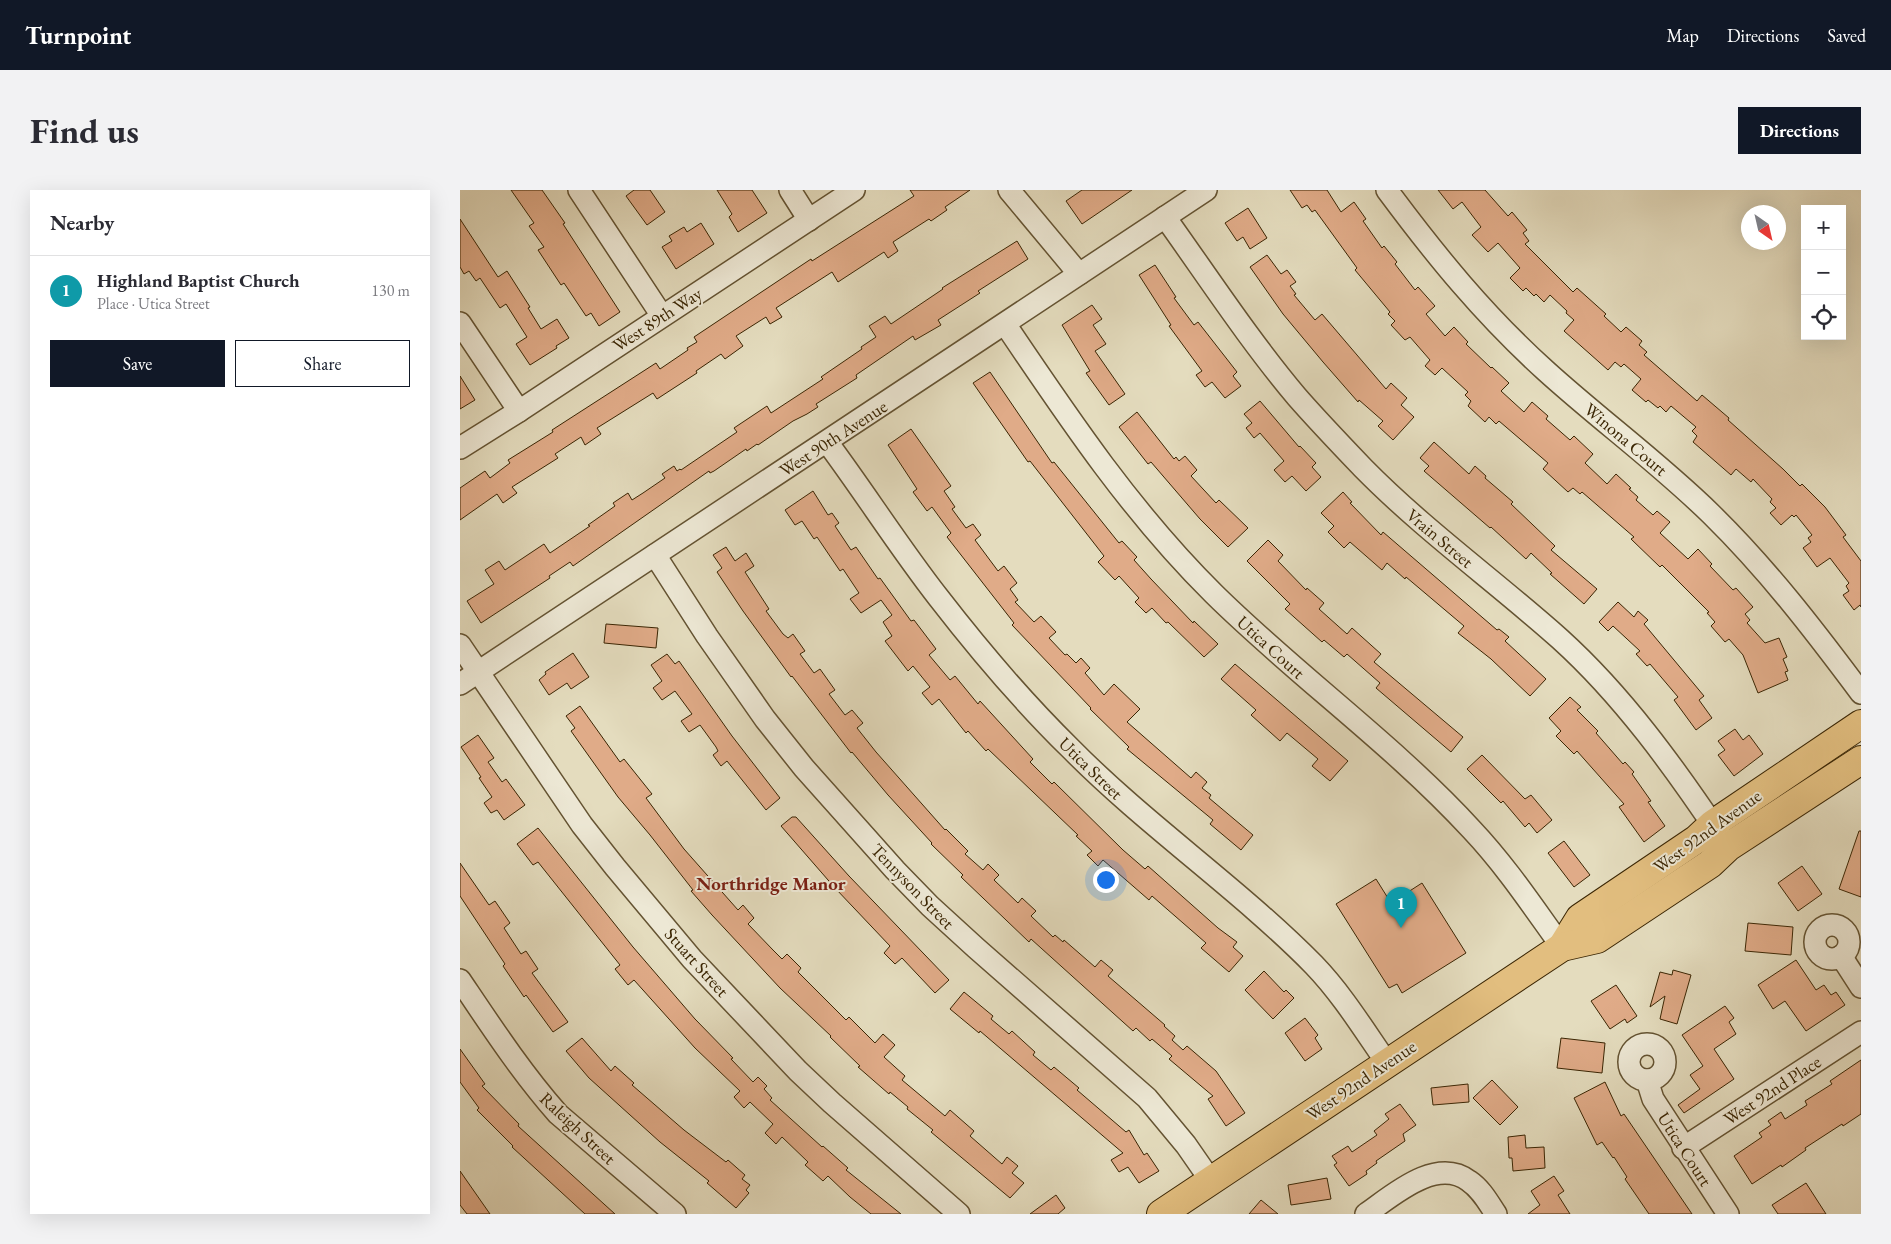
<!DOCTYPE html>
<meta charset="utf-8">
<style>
body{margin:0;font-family:"EB Garamond",serif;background:#f2f2f3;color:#2b2b33}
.controls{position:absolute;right:15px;top:15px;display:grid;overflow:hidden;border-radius:0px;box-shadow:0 5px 20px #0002}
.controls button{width:45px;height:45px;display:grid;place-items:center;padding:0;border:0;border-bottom:1px solid #e1e1e2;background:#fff;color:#2b2b33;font:25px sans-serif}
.compass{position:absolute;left:1281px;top:15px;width:45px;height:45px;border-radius:50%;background:#fff;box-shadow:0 5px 20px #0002;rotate:146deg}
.you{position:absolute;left:645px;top:689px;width:18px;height:18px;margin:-12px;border:4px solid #fff;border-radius:50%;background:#1a73e8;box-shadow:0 0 0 8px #1a73e833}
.badge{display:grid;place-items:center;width:32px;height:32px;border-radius:50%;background:#111827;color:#fff;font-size:16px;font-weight:700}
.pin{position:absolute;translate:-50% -41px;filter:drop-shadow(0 1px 2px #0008)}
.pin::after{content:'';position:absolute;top:26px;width:18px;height:15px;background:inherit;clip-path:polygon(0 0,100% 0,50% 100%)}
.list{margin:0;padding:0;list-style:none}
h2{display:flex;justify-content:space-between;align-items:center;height:65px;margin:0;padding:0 20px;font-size:21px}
h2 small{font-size:16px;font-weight:400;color:#7c7c81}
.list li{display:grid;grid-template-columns:32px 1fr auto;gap:15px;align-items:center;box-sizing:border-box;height:70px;padding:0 20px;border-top:1px solid #e1e1e2}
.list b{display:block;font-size:19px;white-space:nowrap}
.list p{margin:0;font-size:16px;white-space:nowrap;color:#7c7c81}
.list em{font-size:16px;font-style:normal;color:#7c7c81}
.actions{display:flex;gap:10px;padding:15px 20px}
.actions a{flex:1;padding:11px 0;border:1px solid #111827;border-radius:0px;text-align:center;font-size:18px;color:#111827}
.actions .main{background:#111827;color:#fff}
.icon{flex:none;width:28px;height:28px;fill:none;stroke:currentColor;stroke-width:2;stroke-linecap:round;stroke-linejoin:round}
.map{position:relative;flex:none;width:1401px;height:1024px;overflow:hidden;border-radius:0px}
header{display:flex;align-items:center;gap:30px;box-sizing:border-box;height:70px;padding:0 25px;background:#111827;color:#fff}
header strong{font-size:24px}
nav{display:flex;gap:28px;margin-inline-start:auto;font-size:18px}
.intro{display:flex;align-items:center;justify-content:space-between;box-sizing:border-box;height:120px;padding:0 30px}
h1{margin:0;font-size:35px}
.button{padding:12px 22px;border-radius:0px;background:#111827;color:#fff;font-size:18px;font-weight:700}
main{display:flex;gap:30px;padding:0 30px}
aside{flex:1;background:#fff;border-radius:0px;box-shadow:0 5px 20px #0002}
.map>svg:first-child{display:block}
.building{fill:#e0ab88;stroke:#3a2503}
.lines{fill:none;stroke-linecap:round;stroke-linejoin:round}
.minor-casing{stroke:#645332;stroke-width:24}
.major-casing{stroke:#3a2503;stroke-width:30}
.minor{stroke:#ede8d5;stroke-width:21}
.major{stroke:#e2be7f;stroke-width:28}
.labels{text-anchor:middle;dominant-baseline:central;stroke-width:4;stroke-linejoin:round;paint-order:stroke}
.street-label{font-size:18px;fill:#3a2503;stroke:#ede8d5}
.neighbourhood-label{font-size:19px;font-weight:bold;fill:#7a1f14;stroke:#ede8d5}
</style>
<header>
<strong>Turnpoint</strong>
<nav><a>Map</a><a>Directions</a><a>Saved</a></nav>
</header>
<div class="intro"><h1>Find us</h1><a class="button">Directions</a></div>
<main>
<aside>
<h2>Nearby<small></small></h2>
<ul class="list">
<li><span class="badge" style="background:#0f9aa8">1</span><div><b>Highland Baptist Church</b><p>Place · Utica Street</p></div><em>130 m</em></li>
</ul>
<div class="actions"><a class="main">Save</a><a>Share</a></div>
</aside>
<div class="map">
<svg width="1401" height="1024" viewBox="0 0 1401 1024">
<rect width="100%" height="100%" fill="#e4dcbe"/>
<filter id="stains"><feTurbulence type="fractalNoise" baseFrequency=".004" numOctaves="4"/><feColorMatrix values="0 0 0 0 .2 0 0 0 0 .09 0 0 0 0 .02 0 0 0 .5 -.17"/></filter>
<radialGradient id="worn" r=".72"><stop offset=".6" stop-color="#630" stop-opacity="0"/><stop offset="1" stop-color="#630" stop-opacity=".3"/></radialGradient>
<g class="building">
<polygon points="51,0 82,0 105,33 103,34 160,122 139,136 131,123 126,126 104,93 101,95 78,60 84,57 69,36 74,33"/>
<polygon points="174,0 190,0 205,22 187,35 166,6"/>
<polygon points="257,0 292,0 307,23 278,42 269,27 272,24"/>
<polygon points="450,0 510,0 485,17 487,20 471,31 469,29 433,52 438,61 428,68 424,62 378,92 372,82 316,118 322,127 310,134 306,127 276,146 283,156 265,169 261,164 236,181 237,183 197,209 193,203 137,238 141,244 125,255 121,247 95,264 98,268 52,297 57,303 43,313 37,304 0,330 0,298 25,281 30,288 50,273 48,270 93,242 92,240 196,173 200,179 228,160 227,158 237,152 234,147 351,69 352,71 454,6"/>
<polygon points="622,0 672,0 622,34 606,11"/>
<polygon points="830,0 867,0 881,22 894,12 906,29 903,31 922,58 924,56 937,72 935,74 955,100 958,97 975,116 966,124 985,146 994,137 1008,152 1006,154 1031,178 1032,177 1049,193 1041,201 1064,222 1072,212 1088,226 1086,229 1110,250 1114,246 1133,264 1125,273 1147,294 1156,284 1171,298 1169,299 1178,307 1176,310 1193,325 1197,321 1210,332 1200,343 1228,369 1238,359 1252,374 1250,376 1273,400 1276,398 1293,417 1285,424 1290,430 1287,433 1305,453 1319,448 1327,467 1323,469 1328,481 1325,482 1328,490 1298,503 1283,465 1269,449 1265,452 1251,436 1255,432 1247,423 1249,422 1202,375 1200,377 1171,349 1174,347 1122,302 1120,304 1113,298 1108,302 1083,279 1088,273 1039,231 1036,234 1029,227 1025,232 1008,216 1011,211 1005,205 1008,202 982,178 975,185 965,176 970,170 950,147 945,150 931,135 935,131 928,124 930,122 895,80 897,78 855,20 852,22 847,15 842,18"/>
<polygon points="978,0 1025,0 1048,26 1052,22 1067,40 1063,43 1069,51 1065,54 1113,102 1117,98 1146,124 1144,126 1161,142 1166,137 1182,151 1179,155 1187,162 1184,165 1237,211 1242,205 1269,228 1268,230 1323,279 1340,296 1342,294 1365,317 1386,345 1383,347 1401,371 1401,417 1400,415 1394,420 1383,405 1389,401 1386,396 1389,393 1370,368 1357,377 1343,358 1351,352 1348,348 1352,345 1336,325 1334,327 1332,325 1321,335 1310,323 1316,318 1310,312 1312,309 1293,289 1291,292 1276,279 1271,285 1233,252 1237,246 1232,241 1236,237 1211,216 1206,222 1200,216 1198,218 1188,210 1186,212 1172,200 1181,189 1164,174 1161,177 1155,172 1148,180 1130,164 1104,141 1114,130 1106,123 1107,121 1090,105 1084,112 1076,104 1074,106 1066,98 1063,101 1050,88 1060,78 1038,53 1028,62 1012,45 1021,37 1002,12 993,19"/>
<polygon points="788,18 807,48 790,59 783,47 777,51 765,33"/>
<polygon points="0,29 38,87 47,81 70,117 68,118 81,139 97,129 109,148 96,156 97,158 70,175 56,154 67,147 46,114 40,118 20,88 16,91 9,81 4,84 0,77"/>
<polygon points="241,33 254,54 216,79 202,57 212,51 209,46 224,37 227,42"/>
<polygon points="557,51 568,69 518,101 520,103 478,130 481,135 455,150 453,146 396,185 397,188 356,214 358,217 347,224 333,231 298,255 297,254 287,261 286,259 254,281 250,283 249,281 113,376 110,372 89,386 90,388 21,433 7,411 34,394 25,380 39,371 45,380 84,354 90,363 130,336 128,335 155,316 153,313 168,303 172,310 183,303 205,288 202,284 214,276 217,281 220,279 221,280 277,242 274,238 307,216 311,223 363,189 361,187 402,159 401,157 416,147 409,136 425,126 431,134 483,99 482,98"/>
<polygon points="807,65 821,84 827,80 836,92 830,96 836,104 834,105 855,130 862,124 926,199 931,193 947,208 941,215 954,227 933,250 918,236 923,231 899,210 898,212 863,172 823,124 790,77"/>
<polygon points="695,75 716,107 714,108 734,135 738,132 777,182 773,186 781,196 765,208 752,192 745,197 736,185 742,181 709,136 711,135 679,85"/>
<polygon points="632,115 642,129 633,135 646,154 635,161 665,204 649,215 626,183 630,181 602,135"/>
<polygon points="530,182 592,273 594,272 659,353 662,351 677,367 674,370 691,389 733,433 734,431 758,454 744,467 708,432 706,433 692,418 686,423 675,412 679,408 659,386 655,390 638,372 644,366 570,271 568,272 513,193"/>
<polygon points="0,186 15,210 0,219"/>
<polygon points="800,211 839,257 840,256 856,273 852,277 861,287 846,301 832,286 825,292 814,280 824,271 800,243 794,248 786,238 792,233 784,224"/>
<polygon points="677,222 714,269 716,267 719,271 725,266 737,280 731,286 756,313 759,310 788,338 768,357 740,329 691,272 688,274 659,237"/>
<polygon points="451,239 491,296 484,301 495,317 492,319 506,338 513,334 521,345 515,350 538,381 544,376 557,393 550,399 558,410 555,412 574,432 581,426 596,442 589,448 605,465 607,464 616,473 621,468 630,478 625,483 644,505 654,494 680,519 667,532 731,588 736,582 747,592 742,598 751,605 749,608 793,645 781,660 750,634 753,630 667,559 669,557 630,519 631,518 552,435 554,433 487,347 491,343 472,317 467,321 453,302 457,299 428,255"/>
<polygon points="974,252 1009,284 1015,276 1026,286 1025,288 1053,312 1051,314 1095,356 1091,360 1137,399 1124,414 1090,384 1092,383 1071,363 1066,369 1031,337 1030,338 964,281 969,276 960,268"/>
<polygon points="353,301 368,325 372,323 379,333 375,336 391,360 396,357 418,389 420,388 451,431 454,430 476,459 469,465 490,490 495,486 518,514 520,511 573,569 570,572 592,594 594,592 663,660 685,679 688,676 758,738 777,752 773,757 783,766 769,782 741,758 746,753 692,706 689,710 643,670 638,676 627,665 632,661 616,646 618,645 528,559 526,561 508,541 506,543 479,509 472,515 462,503 470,497 453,476 448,481 425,451 432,446 423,432 432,425 421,410 401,423 390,409 399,403 383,379 380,381 357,347 354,349 342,331 335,335 325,320"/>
<polygon points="883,302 892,312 890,313 921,345 923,342 1037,440 1039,439 1049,447 1045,451 1086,489 1070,506 1031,469 998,443 1004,436 946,387 945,389 927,373 922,380 890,352 884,358 868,342 874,336 861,323"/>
<polygon points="808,350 823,365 818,371 846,400 847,398 864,413 859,419 887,444 892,438 921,464 914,472 1003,547 991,562 916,498 920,493 887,464 884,467 864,450 862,452 825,419 830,414 787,371"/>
<polygon points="266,357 275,371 286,363 294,376 285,382 309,419 306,421 323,444 328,448 333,444 345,461 340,464 354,483 360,479 375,500 369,504 385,525 392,520 403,533 397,538 416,562 485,640 486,639 508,661 505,664 523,680 528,674 539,685 534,690 558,713 562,708 576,721 571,726 593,747 595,745 603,752 604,750 635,777 641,770 653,780 648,786 705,835 704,836 715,846 712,850 723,860 727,856 756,881 785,923 766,936 748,909 753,906 709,869 712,866 692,849 690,851 676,838 673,841 571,749 569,752 501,687 503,685 471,654 472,653 428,605 392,562 391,563 332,486 331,487 283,421 257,382 262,378 253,365"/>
<polygon points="1158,412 1174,427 1178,421 1188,430 1184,434 1244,506 1239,510 1252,528 1236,540 1214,510 1218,507 1190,474 1187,476 1176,464 1180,461 1153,436 1148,441 1139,432"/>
<polygon points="146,434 198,438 196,458 144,453"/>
<polygon points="113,463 129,487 111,499 107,493 89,505 79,490 86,484 85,482"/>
<polygon points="207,464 215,474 219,471 272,546 320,608 306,620 267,571 261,576 253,565 258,561 256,557 240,535 229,542 221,531 232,524 215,501 202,510 193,498 202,491 191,475"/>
<polygon points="775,474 888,571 870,591 852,576 858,569 827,543 820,551 791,525 796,520 761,489"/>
<polygon points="1110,507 1121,517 1117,520 1138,541 1136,543 1163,574 1165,572 1174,582 1172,584 1191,611 1188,612 1205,636 1184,652 1159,617 1164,614 1117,561 1114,564 1096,546 1101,541 1089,528"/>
<polygon points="120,516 160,572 164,569 192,604 186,608 224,659 278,720 283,715 294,728 288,734 313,760 322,769 327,764 341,778 338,782 386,830 389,827 415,853 423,844 435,855 424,867 445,886 442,890 485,926 490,920 514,941 510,946 542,974 547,967 558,976 552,983 564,993 550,1008 471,942 473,940 447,919 448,917 430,902 429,904 398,877 400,876 370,847 371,846 320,798 252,725 231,701 233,700 190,645 158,607 111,541 115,538 106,526"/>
<polygon points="1275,539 1283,550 1289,545 1303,564 1274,586 1258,565 1265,560 1258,551"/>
<polygon points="18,545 34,568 28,572 42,592 46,589 65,615 44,630 37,620 31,623 24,613 32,607 19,588 21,587 1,557"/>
<polygon points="1022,565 1065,609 1071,605 1092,630 1077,643 1069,633 1065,637 1043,611 1041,613 1007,579"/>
<polygon points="332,627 336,627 389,686 489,790 475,803 442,768 435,774 424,763 430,756 375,698 321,636"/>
<polygon points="78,638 173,757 235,829 273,868 271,869 293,892 298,887 307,896 304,899 312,908 310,910 362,957 363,956 388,978 386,980 441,1024 411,1024 390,1007 368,986 363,991 345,975 348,972 322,947 316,954 305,943 313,934 290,912 284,918 274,907 280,901 235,858 174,790 168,795 155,779 160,775 78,672 73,675 57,654"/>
<polygon points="1399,641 1401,641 1401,707 1379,699"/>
<polygon points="1104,651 1130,685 1114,697 1088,663"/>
<polygon points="0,673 29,715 35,711 50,733 44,738 61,764 66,761 78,779 72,783 108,832 93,842 66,805 64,807 43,776 45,774 0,706"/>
<polygon points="1342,676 1362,704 1338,721 1318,693"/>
<polygon points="916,689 931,713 962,693 1006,763 942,803 937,794 929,798 876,714"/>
<polygon points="1288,733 1333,737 1331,765 1285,761"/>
<polygon points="1336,770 1356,800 1364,795 1371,805 1376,802 1385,815 1346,841 1325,811 1313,819 1298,795"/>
<polygon points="1213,780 1231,785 1217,834 1200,829 1205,806 1190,817 1200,782 1212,785"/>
<polygon points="804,781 824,802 826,800 834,808 813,829 785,800"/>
<polygon points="1156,795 1177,826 1167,833 1165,829 1150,839 1131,811"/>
<polygon points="504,802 533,826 531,829 549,844 552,841 575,862 573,865 591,880 594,877 619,898 617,900 666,942 669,940 684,965 687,963 699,981 679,993 668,977 659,982 651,970 663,963 520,841 519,843 490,819"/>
<polygon points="1265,816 1274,828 1269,832 1276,844 1254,859 1274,889 1224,923 1218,915 1240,899 1230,885 1243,876 1222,845"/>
<polygon points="845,828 858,845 855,848 862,859 845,871 825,843"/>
<polygon points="122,848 151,881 155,876 174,893 172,895 224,940 266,972 268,970 285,985 282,989 290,995 286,1000 289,1003 276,1018 247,993 249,991 200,952 129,888 106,861"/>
<polygon points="1101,848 1145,853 1142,883 1097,878"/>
<polygon points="0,859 25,894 22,896 59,934 58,936 155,1024 125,1024 52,957 53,956 17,920 19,918 0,892"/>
<polygon points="1401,870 1401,924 1383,936 1382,934 1345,958 1346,960 1322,977 1321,975 1292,994 1274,966 1302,947 1299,943 1311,935 1308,931 1321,922 1325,929 1347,915 1345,911 1372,894 1370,891"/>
<polygon points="1032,890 1058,917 1040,935 1013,908"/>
<polygon points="1145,892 1161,926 1164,924 1232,1024 1189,1024 1165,989 1167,987 1154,967 1153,968 1142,952 1137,955 1114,908"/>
<polygon points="1008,894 1009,912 973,915 971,898"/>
<polygon points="940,914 956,935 943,944 945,951 916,971 917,973 906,981 907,984 889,996 874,975 877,973 872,966 888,956 892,962 917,945 914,941 929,929 925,924"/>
<polygon points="1065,945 1066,958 1084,957 1085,978 1053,981 1052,968 1049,968 1048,947"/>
<polygon points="0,981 30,1024 7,1024 0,1015"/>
<polygon points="1094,986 1104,1001 1098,1005 1110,1024 1068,1024 1080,1015 1071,1001"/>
<polygon points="867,988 871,1009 831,1015 828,995"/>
<polygon points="1346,993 1366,1024 1318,1024 1312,1015"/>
<polygon points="596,1005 605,1018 598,1024 570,1024"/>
<polygon points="801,1010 818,1024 789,1024"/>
</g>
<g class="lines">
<defs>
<g id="minor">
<polyline points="119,0 202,126"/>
<polyline points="330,0 349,30"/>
<polyline points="549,0 619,84"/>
<path d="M 927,0 C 976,66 1024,125 1086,181 C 1140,230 1199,273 1251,324 C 1308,380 1354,440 1401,503"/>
<path d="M 705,27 C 748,87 789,150 837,207 C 858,231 881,255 903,278 C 964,340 1035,391 1100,449 C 1163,506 1214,577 1261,647"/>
<polyline points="0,133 59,221"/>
<path d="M 545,134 C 609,229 672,323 754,404 C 837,486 933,554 1012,640 C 1046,676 1073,717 1102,757"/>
<path d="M 367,252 C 405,303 439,357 478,407 C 519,460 563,512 611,559 C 687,636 778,698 854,775 C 882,804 904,840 927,873"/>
<polyline points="0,258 59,221 394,0"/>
<polyline points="195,365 247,446 305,529 344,578 435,680 470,716 516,758 687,908 726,955 751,991"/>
<polyline points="0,455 122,635 155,677 232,769 338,881 372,913 499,1024"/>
<polyline points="0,494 746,0"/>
<circle cx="1372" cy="752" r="17"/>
<polyline points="1381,766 1401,797"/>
<path d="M 0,790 C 31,836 61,882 98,924 L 215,1024"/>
<circle cx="1187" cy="872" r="18"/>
<polyline points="1187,890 1193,909 1268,1024"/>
<polyline points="1223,958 1401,842"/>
<path d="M 906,1024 C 932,1006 976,966 1009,991 C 1021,999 1028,1012 1036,1024"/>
</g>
<g id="major">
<polyline points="1102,757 1120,728 1237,649 1253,634 1401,534"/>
<polyline points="701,1024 1102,757 1137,749 1250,674 1268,657 1401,570"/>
</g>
</defs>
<use href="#minor" class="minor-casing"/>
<use href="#major" class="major-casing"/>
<use href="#minor" class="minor"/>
<use href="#major" class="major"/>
</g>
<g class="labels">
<g class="street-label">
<text transform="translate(197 129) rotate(-33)">West 89th Way</text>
<text transform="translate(373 248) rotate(-33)">West 90th Avenue</text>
<text transform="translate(1166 249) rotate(40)">Winona Court</text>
<text transform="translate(980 348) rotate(40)">Vrain Street</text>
<text transform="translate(811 457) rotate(42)">Utica Court</text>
<text transform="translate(631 578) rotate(44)">Utica Street</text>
<text transform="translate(1247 641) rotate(-36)">West 92nd Avenue</text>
<text transform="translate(453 696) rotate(46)">Tennyson Street</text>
<text transform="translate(237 772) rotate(48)">Stuart Street</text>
<text transform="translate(901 890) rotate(-34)">West 92nd Avenue</text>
<text transform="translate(1312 900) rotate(-33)">West 92nd Place</text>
<text transform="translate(118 938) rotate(43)">Raleigh Street</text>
<text transform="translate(1225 959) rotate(57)">Utica Court</text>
</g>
<g class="neighbourhood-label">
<text x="311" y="693">Northridge Manor</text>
</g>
</g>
<rect width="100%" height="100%" filter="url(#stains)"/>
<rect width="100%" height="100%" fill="url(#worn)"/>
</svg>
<div class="controls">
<button>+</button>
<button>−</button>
<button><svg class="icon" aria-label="locate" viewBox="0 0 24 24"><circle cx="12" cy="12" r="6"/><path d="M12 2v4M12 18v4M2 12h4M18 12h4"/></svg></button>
</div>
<svg class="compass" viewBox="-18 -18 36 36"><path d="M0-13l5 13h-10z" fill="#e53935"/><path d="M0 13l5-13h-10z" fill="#7c7c81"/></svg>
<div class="you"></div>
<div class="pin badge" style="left:941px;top:738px;background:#0f9aa8">1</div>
</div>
</main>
